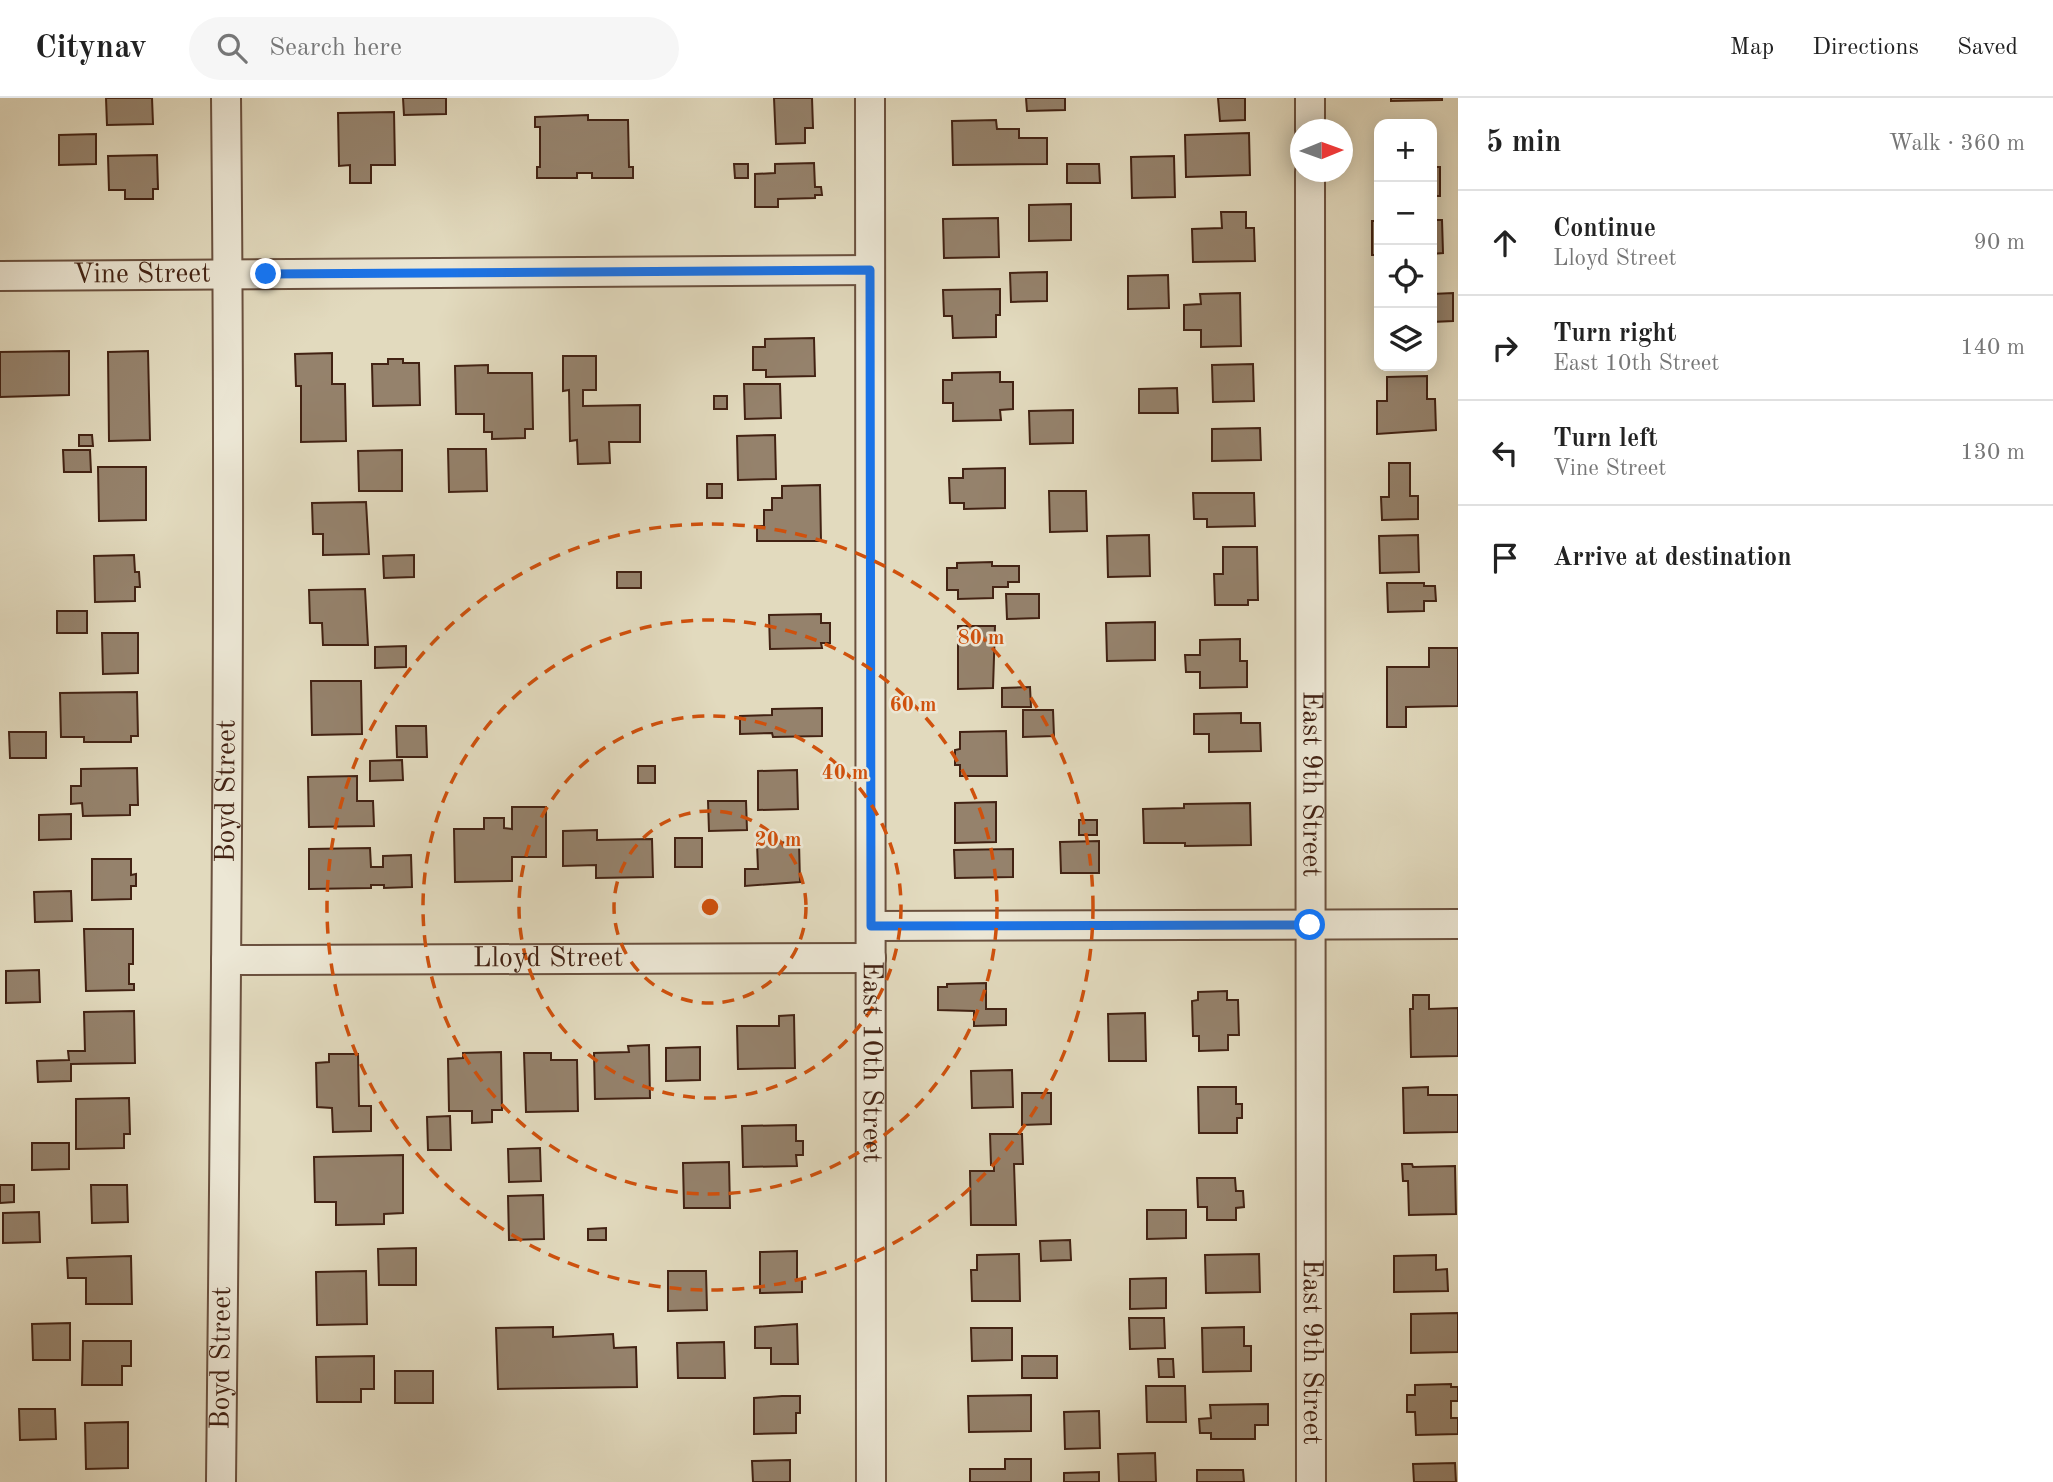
<!DOCTYPE html>
<meta charset="utf-8">
<style>
body{margin:0;font-family:"Old Standard TT",serif;background:#f6f6f6;color:#222}
.controls{position:absolute;right:21px;top:21px;display:grid;overflow:hidden;border-radius:14px;box-shadow:0 4px 18px #0003}
.controls button{width:63px;height:63px;display:grid;place-items:center;padding:0;border:0;border-bottom:2px solid #e0e0e0;background:#fff;color:#222;font:35px sans-serif}
.compass{position:absolute;left:1290px;top:21px;width:63px;height:63px;border-radius:50%;background:#fff;box-shadow:0 4px 18px #0003;rotate:89deg}
.stop{position:absolute;width:21px;height:21px;margin:-16px;border:5px solid #1a73e8;border-radius:50%;background:#fff}
.stop.end{background:#1a73e8;border-color:#fff;box-shadow:0 2px 7px #0008}
.list{margin:0;padding:0;list-style:none}
h2{display:flex;justify-content:space-between;align-items:center;height:91px;margin:0;padding:0 28px;font-size:30px}
h2 small{font-size:23px;font-weight:400;color:#767676}
.list li{display:grid;grid-template-columns:46px 1fr auto;gap:21px;align-items:center;box-sizing:border-box;height:105px;padding:0 28px;border-top:2px solid #e0e0e0}
.list b{display:block;font-size:26px;white-space:nowrap}
.list p{margin:0;font-size:23px;white-space:nowrap;color:#767676}
.list em{font-size:23px;font-style:normal;color:#767676}
.icon{flex:none;width:38px;height:38px;fill:none;stroke:currentColor;stroke-width:2;stroke-linecap:round;stroke-linejoin:round}
.map{position:relative;flex:none;width:1458px;height:1384px;overflow:hidden}
header{display:flex;align-items:center;gap:42px;box-sizing:border-box;height:98px;padding:0 35px;background:#fff;border-bottom:2px solid #e0e0e0}
header strong{font-size:33px}
nav{display:flex;gap:38px;margin-inline-start:auto;font-size:24px}
.search{width:490px;height:63px;background:#f6f6f6;display:flex;align-items:center;gap:18px;box-sizing:border-box;padding:0 24px;border-radius:38px;color:#767676;font-size:26px}
main{display:flex}
aside{flex:1;background:#fff}
.map>svg:first-child{display:block}
.building{fill:#95826c;stroke:#422213;stroke-width:2}
.lines{fill:none;stroke-linecap:round;stroke-linejoin:round}
.street-casing{stroke:#6a503e;stroke-width:32}
.street{stroke:#ece7d5;stroke-width:28}
.route{stroke:#1a73e8;stroke-width:9}
.ring{fill:none;stroke:#cf510d;stroke-width:3.5;stroke-dasharray:12 9}
.labels{text-anchor:middle;dominant-baseline:central;stroke-width:5;stroke-linejoin:round;paint-order:stroke}
.street-label{font-size:28px;fill:#422213;stroke:#ece7d5}
.centre{fill:#cf510d;stroke:#ece7d5;stroke-width:3.5}
.ring-label{font-size:21px;text-anchor:middle;font-weight:bold;fill:#cf510d;stroke:#ece7d5;stroke-width:5;stroke-linejoin:round;paint-order:stroke}
</style>
<header>
<strong>Citynav</strong>
<div class="search"><svg class="icon" aria-label="search" viewBox="0 0 24 24"><circle cx="10" cy="10" r="6"/><path d="M15 15l6 6"/></svg>Search here</div>
<nav><a>Map</a><a>Directions</a><a>Saved</a></nav>
</header>
<main>
<div class="map">
<svg width="1458" height="1384" viewBox="0 0 1458 1384">
<rect width="100%" height="100%" fill="#e2dabe"/>
<filter id="stains"><feTurbulence type="fractalNoise" baseFrequency=".00286" numOctaves="4"/><feColorMatrix values="0 0 0 0 .2 0 0 0 0 .09 0 0 0 0 .02 0 0 0 .5 -.17"/></filter>
<radialGradient id="worn" r=".72"><stop offset=".6" stop-color="#630" stop-opacity="0"/><stop offset="1" stop-color="#630" stop-opacity=".3"/></radialGradient>
<g class="building">
<polygon points="106,0 152,0 153,26 107,27"/>
<polygon points="403,0 446,0 446,16 404,17"/>
<polygon points="774,0 812,0 813,30 805,30 805,45 776,46"/>
<polygon points="1026,0 1065,0 1065,12 1027,13"/>
<polygon points="1218,0 1245,0 1245,22 1220,23"/>
<polygon points="1391,0 1442,0 1442,2 1391,3"/>
<polygon points="394,14 395,67 371,67 371,85 350,85 350,67 339,68 338,15"/>
<polygon points="588,17 588,22 628,22 629,69 633,69 633,80 592,80 592,75 577,75 577,80 537,80 537,69 540,69 540,29 535,29 535,19"/>
<polygon points="996,22 997,31 1019,31 1019,40 1047,40 1047,66 953,67 952,23"/>
<polygon points="1249,35 1250,77 1186,79 1185,37"/>
<polygon points="96,36 96,66 59,67 59,37"/>
<polygon points="157,57 158,91 153,91 153,101 125,101 125,92 109,92 108,58"/>
<polygon points="1174,58 1175,99 1132,100 1131,59"/>
<polygon points="814,65 815,89 821,89 822,97 815,97 815,100 778,101 778,109 755,109 755,76 775,75 775,66"/>
<polygon points="734,66 748,66 748,80 735,80"/>
<polygon points="1067,66 1099,66 1100,85 1067,85"/>
<rect x="1432" y="69" width="8" height="29"/>
<polygon points="1071,106 1071,142 1029,143 1029,107"/>
<polygon points="1221,114 1246,114 1246,130 1254,130 1255,163 1193,164 1192,131 1222,130"/>
<polygon points="998,120 999,159 944,160 943,121"/>
<polygon points="1432,122 1442,122 1443,155 1432,156"/>
<rect x="1372" y="123" width="7" height="34"/>
<polygon points="1047,174 1047,203 1011,204 1010,175"/>
<polygon points="1168,177 1169,210 1128,211 1128,178"/>
<polygon points="1000,191 1000,217 996,217 996,239 953,240 952,218 944,218 943,192"/>
<polygon points="1240,195 1241,248 1201,249 1201,232 1184,232 1184,207 1201,206 1200,196"/>
<polygon points="1453,195 1453,223 1432,224 1432,244 1432,196"/>
<polygon points="814,240 815,278 766,279 766,272 753,272 753,249 765,249 765,241"/>
<polygon points="69,253 69,297 0,299 0,254"/>
<polygon points="148,253 150,342 109,343 108,254"/>
<polygon points="332,255 332,286 345,286 346,343 301,344 301,288 296,288 295,256"/>
<polygon points="563,258 596,258 596,292 583,292 583,308 640,307 640,344 609,344 610,365 578,366 577,342 570,343 569,292 563,293"/>
<polygon points="388,261 403,261 403,265 419,265 420,307 373,308 372,266 388,266"/>
<polygon points="1253,266 1254,303 1213,304 1212,267"/>
<polygon points="488,267 488,275 532,275 533,331 525,331 525,340 492,341 492,334 484,334 484,316 456,316 455,268"/>
<polygon points="1000,274 1000,284 1013,284 1013,311 1000,312 1001,322 953,323 953,305 943,305 943,282 952,282 952,275"/>
<polygon points="1427,278 1427,301 1435,301 1436,332 1377,336 1377,303 1387,303 1387,279"/>
<polygon points="744,286 780,286 781,320 745,321"/>
<polygon points="1177,290 1178,315 1139,315 1139,291"/>
<rect x="714" y="298" width="13" height="13"/>
<polygon points="1073,312 1073,345 1030,346 1029,313"/>
<polygon points="1260,330 1261,362 1212,363 1212,331"/>
<polygon points="79,337 92,337 93,348 79,348"/>
<polygon points="775,337 776,381 738,382 737,338"/>
<polygon points="448,351 486,351 487,393 449,394"/>
<polygon points="63,352 90,352 91,374 64,374"/>
<polygon points="402,352 402,393 359,393 358,353"/>
<polygon points="1389,365 1410,365 1410,398 1418,398 1418,421 1382,422 1381,399 1389,399"/>
<polygon points="98,369 146,369 146,422 99,423"/>
<polygon points="1005,370 1005,410 964,411 964,405 950,405 949,380 963,380 963,371"/>
<rect x="707" y="386" width="15" height="14"/>
<polygon points="820,387 821,443 757,443 757,428 764,428 764,412 772,412 772,400 782,400 782,388"/>
<polygon points="1049,393 1086,393 1087,433 1050,434"/>
<polygon points="1193,395 1254,395 1255,428 1207,429 1207,421 1194,421"/>
<polygon points="366,404 369,456 323,457 323,436 313,436 312,405"/>
<polygon points="1149,437 1150,478 1108,479 1107,438"/>
<polygon points="1418,437 1419,474 1380,475 1379,438"/>
<polygon points="1223,449 1257,449 1258,502 1248,502 1248,507 1215,507 1214,476 1223,476"/>
<polygon points="134,457 135,474 139,474 140,489 135,489 135,503 95,504 94,458"/>
<polygon points="414,457 414,479 384,480 383,458"/>
<polygon points="992,464 992,468 1019,468 1019,484 1008,484 1008,489 993,489 993,500 958,501 958,492 947,492 947,470 957,470 957,465"/>
<rect x="617" y="474" width="24" height="16"/>
<polygon points="1387,485 1424,485 1424,488 1435,488 1436,503 1424,503 1424,513 1388,514"/>
<polygon points="365,491 368,547 323,547 322,525 310,525 309,492"/>
<polygon points="1006,496 1039,496 1039,520 1007,521"/>
<rect x="57" y="513" width="30" height="22"/>
<polygon points="821,516 821,525 830,525 830,545 821,545 822,550 770,551 769,517"/>
<polygon points="1155,524 1155,562 1107,563 1106,525"/>
<polygon points="958,528 995,528 993,590 958,591"/>
<polygon points="102,535 138,535 138,575 103,576"/>
<polygon points="1240,541 1240,563 1247,563 1247,589 1200,590 1200,574 1186,574 1185,557 1200,557 1200,542"/>
<polygon points="406,548 406,569 375,570 375,549"/>
<polygon points="1429,550 1458,550 1458,608 1406,609 1406,629 1387,629 1387,569 1429,569"/>
<polygon points="311,583 361,583 362,636 312,637"/>
<polygon points="1030,589 1031,609 1002,609 1002,590"/>
<polygon points="137,594 138,638 131,638 131,644 84,644 84,639 61,639 60,595"/>
<polygon points="822,610 822,638 773,639 772,635 740,636 740,618 772,617 772,611"/>
<polygon points="1023,612 1053,612 1054,638 1023,639"/>
<polygon points="1241,615 1241,625 1260,625 1261,653 1209,654 1209,636 1194,636 1194,616"/>
<polygon points="396,628 426,628 427,659 397,659"/>
<polygon points="1006,633 1007,678 960,678 960,667 955,667 955,652 960,651 960,634"/>
<polygon points="9,634 46,634 46,660 10,660"/>
<polygon points="402,662 403,682 370,683 370,663"/>
<rect x="638" y="668" width="17" height="17"/>
<polygon points="137,670 138,707 130,707 130,717 83,718 82,705 71,706 71,688 81,688 81,671"/>
<polygon points="797,672 798,711 758,712 758,673"/>
<polygon points="357,678 357,703 373,703 374,728 309,729 308,679"/>
<polygon points="708,703 746,703 747,732 709,733"/>
<polygon points="996,704 996,744 955,745 955,705"/>
<polygon points="1250,705 1251,747 1185,748 1185,745 1144,745 1143,711 1184,710 1184,706"/>
<polygon points="512,709 546,709 546,759 512,759 512,783 455,784 454,731 484,731 484,720 504,720 504,730 512,731"/>
<polygon points="71,716 71,741 39,742 39,717"/>
<rect x="1079" y="722" width="18" height="15"/>
<polygon points="597,732 597,742 652,741 653,779 596,780 596,767 563,768 563,733"/>
<rect x="675" y="740" width="27" height="29"/>
<polygon points="1099,743 1099,775 1061,775 1060,744"/>
<polygon points="799,744 800,784 745,788 745,771 758,771 757,745"/>
<polygon points="370,750 371,769 383,769 383,758 411,757 412,789 384,790 384,787 371,787 371,790 309,791 309,751"/>
<polygon points="1013,751 1013,779 955,780 954,752"/>
<polygon points="92,761 131,761 131,777 136,776 136,788 131,788 131,801 92,802"/>
<polygon points="71,793 72,823 35,824 34,794"/>
<polygon points="84,831 133,831 133,866 129,866 129,886 134,886 134,892 86,893"/>
<polygon points="39,872 40,904 6,905 6,873"/>
<polygon points="986,885 986,911 1006,911 1006,927 974,928 974,913 938,912 938,889 947,889 947,886"/>
<polygon points="1227,893 1227,902 1238,902 1239,937 1228,937 1228,952 1199,953 1199,938 1193,938 1192,903 1198,902 1198,894"/>
<polygon points="1413,897 1429,897 1429,911 1458,910 1458,958 1411,959 1410,911 1413,911"/>
<polygon points="134,913 135,965 71,966 71,983 38,984 37,963 69,962 68,953 85,953 84,914"/>
<polygon points="1145,915 1146,963 1109,963 1108,916"/>
<polygon points="794,917 795,970 738,971 737,928 779,928 779,918"/>
<polygon points="649,947 650,1000 595,1001 594,955 629,954 628,948"/>
<polygon points="700,949 700,982 666,983 666,950"/>
<polygon points="501,954 502,1012 492,1012 492,1024 472,1025 472,1013 449,1013 448,961 463,960 463,955"/>
<polygon points="524,955 551,955 551,962 577,962 578,1013 526,1014"/>
<polygon points="329,956 358,956 359,1008 371,1008 371,1033 333,1034 332,1010 317,1009 316,965 329,964"/>
<polygon points="1012,972 1013,1009 972,1010 971,973"/>
<polygon points="1198,989 1236,989 1236,1006 1242,1006 1242,1020 1237,1020 1237,1035 1199,1035"/>
<polygon points="1428,989 1428,997 1458,997 1458,1034 1404,1035 1403,990"/>
<polygon points="1022,995 1051,995 1051,1026 1022,1027"/>
<polygon points="129,1000 130,1036 124,1036 124,1050 76,1051 76,1001"/>
<polygon points="450,1018 451,1052 428,1052 427,1019"/>
<polygon points="796,1027 796,1043 803,1043 803,1057 796,1057 797,1068 743,1069 742,1028"/>
<polygon points="990,1036 1022,1036 1023,1066 1014,1066 1016,1127 971,1127 970,1073 994,1073 994,1067 991,1067"/>
<polygon points="32,1045 69,1045 69,1071 32,1072"/>
<polygon points="540,1050 541,1083 509,1084 508,1051"/>
<polygon points="403,1057 403,1115 384,1116 384,1126 336,1127 336,1104 315,1104 314,1059"/>
<polygon points="729,1064 730,1110 684,1110 683,1065"/>
<polygon points="1402,1066 1412,1066 1413,1069 1455,1068 1456,1116 1409,1117 1408,1083 1403,1083"/>
<polygon points="1197,1080 1235,1080 1236,1093 1243,1093 1244,1109 1236,1110 1236,1122 1207,1122 1207,1109 1198,1109"/>
<polygon points="0,1087 14,1087 14,1104 0,1105"/>
<polygon points="91,1087 127,1087 128,1124 92,1125"/>
<polygon points="543,1097 544,1141 509,1142 508,1098"/>
<polygon points="1147,1112 1186,1112 1186,1140 1147,1141"/>
<polygon points="39,1114 40,1144 3,1145 3,1115"/>
<polygon points="606,1130 606,1142 588,1142 588,1131"/>
<polygon points="1070,1142 1071,1162 1041,1163 1040,1143"/>
<polygon points="416,1150 416,1187 379,1187 378,1151"/>
<polygon points="797,1153 797,1182 802,1182 802,1194 760,1195 760,1154"/>
<polygon points="1019,1156 1020,1203 972,1203 971,1172 977,1172 977,1157"/>
<polygon points="1259,1156 1260,1194 1206,1195 1205,1157"/>
<polygon points="1436,1157 1436,1172 1447,1171 1448,1193 1394,1194 1394,1158"/>
<polygon points="131,1158 132,1206 86,1206 86,1180 68,1180 67,1160"/>
<polygon points="366,1173 367,1226 317,1227 316,1174"/>
<polygon points="668,1173 706,1173 707,1212 668,1213"/>
<polygon points="1166,1180 1166,1210 1130,1211 1130,1181"/>
<polygon points="1458,1215 1458,1254 1411,1255 1411,1216"/>
<polygon points="1129,1220 1164,1220 1165,1250 1130,1251"/>
<polygon points="70,1225 70,1262 33,1262 32,1226"/>
<polygon points="797,1226 798,1266 771,1266 771,1250 755,1250 755,1229"/>
<polygon points="553,1229 553,1239 613,1236 614,1250 636,1249 637,1289 498,1291 496,1230"/>
<polygon points="1244,1229 1244,1248 1251,1248 1251,1273 1203,1274 1202,1230"/>
<polygon points="971,1230 1012,1230 1012,1262 972,1263"/>
<polygon points="83,1243 131,1243 131,1268 122,1268 122,1287 82,1287"/>
<polygon points="724,1244 725,1280 678,1280 677,1245"/>
<polygon points="374,1258 374,1291 361,1291 361,1304 317,1304 316,1259"/>
<rect x="1022" y="1258" width="35" height="22"/>
<polygon points="1158,1261 1173,1261 1174,1279 1159,1279"/>
<rect x="395" y="1273" width="38" height="32"/>
<polygon points="1451,1286 1451,1289 1458,1289 1458,1303 1451,1303 1451,1320 1458,1320 1458,1336 1416,1337 1415,1314 1407,1314 1407,1297 1415,1297 1415,1287"/>
<polygon points="1146,1288 1185,1288 1186,1324 1147,1324"/>
<polygon points="1031,1297 1031,1333 969,1334 968,1298"/>
<polygon points="782,1298 800,1298 800,1315 796,1315 796,1335 754,1336 754,1300"/>
<polygon points="1268,1306 1268,1327 1255,1327 1255,1341 1211,1341 1211,1335 1200,1335 1199,1321 1211,1320 1210,1307"/>
<polygon points="19,1311 55,1311 56,1341 20,1342"/>
<polygon points="1099,1313 1100,1350 1065,1351 1064,1314"/>
<polygon points="128,1324 128,1370 86,1371 85,1325"/>
<polygon points="1155,1355 1156,1384 1119,1384 1118,1356"/>
<polygon points="1005,1361 1031,1361 1031,1384 970,1384 970,1371 1005,1371"/>
<polygon points="790,1362 790,1384 753,1384 752,1363"/>
<polygon points="1455,1365 1456,1384 1414,1384 1413,1366"/>
<polygon points="1197,1372 1243,1372 1244,1384 1197,1384"/>
<polygon points="1099,1374 1099,1384 1064,1384 1064,1375"/>
</g>
<g class="lines">
<defs>
<g id="street">
<path id="s1" d="M 870,0 L 871,1384"/>
<polyline points="1310,0 1310,32"/>
<path id="s2" d="M 1310,74 L 1311,1384"/>
<path id="s3" d="M 0,178 L 870,172"/>
<polyline points="871,828 1458,826"/>
<path id="s4" d="M 226,862 L 871,860"/>
<path id="s5" d="M 221,1384 C 226,923 231,461 226,0"/>
</g>
</defs>
<use href="#street" class="street-casing"/>
<use href="#street" class="street"/>
</g>
<g class="lines">
<polyline class="route" points="266,176 870,172 871,828 1310,827"/>
</g>
<g class="ring">
<circle cx="710" cy="809" r="96"/>
<circle cx="710" cy="809" r="191"/>
<circle cx="710" cy="809" r="287"/>
<circle cx="710" cy="809" r="383"/>
</g>
<g class="labels">
<g class="street-label">
<text stroke="none"><textPath href="#s3" startOffset="142">Vine Street</textPath></text>
<text stroke="none"><textPath href="#s2" startOffset="612">East 9th Street</textPath></text>
<text stroke="none"><textPath href="#s5" startOffset="691">Boyd Street</textPath></text>
<text stroke="none"><textPath href="#s4" startOffset="322">Lloyd Street</textPath></text>
<text stroke="none"><textPath href="#s1" startOffset="964">East 10th Street</textPath></text>
<text stroke="none"><textPath href="#s2" startOffset="1180">East 9th Street</textPath></text>
<text stroke="none"><textPath href="#s5" startOffset="124">Boyd Street</textPath></text>
</g>
</g>
<circle cx="710" cy="809" r="10" class="centre"/>
<g class="ring-label">
<text x="981" y="546">80 m</text>
<text x="913" y="613">60 m</text>
<text x="845" y="681">40 m</text>
<text x="778" y="748">20 m</text>
</g>
<rect width="100%" height="100%" filter="url(#stains)"/>
<rect width="100%" height="100%" fill="url(#worn)"/>
</svg>
<div class="controls">
<button>+</button>
<button>−</button>
<button><svg class="icon" aria-label="locate" viewBox="0 0 24 24"><circle cx="12" cy="12" r="6"/><path d="M12 2v4M12 18v4M2 12h4M18 12h4"/></svg></button>
<button><svg class="icon" aria-label="layers" viewBox="0 0 24 24"><path d="M12 4l9 5-9 5-9-5zM3 14l9 5 9-5"/></svg></button>
</div>
<svg class="compass" viewBox="-18 -18 36 36"><path d="M0-13l5 13h-10z" fill="#e53935"/><path d="M0 13l5-13h-10z" fill="#767676"/></svg>
<div class="stop" style="left:1310px;top:827px"></div>
<div class="stop end" style="left:266px;top:176px"></div>
</div>
<aside>
<h2>5 min<small>Walk · 360 m</small></h2>
<ul class="list">
<li><svg class="icon" aria-label="ahead" viewBox="0 0 24 24"><path d="M12 20V5M6 11l6-6 6 6"/></svg><div><b>Continue</b><p>Lloyd Street</p></div><em>90 m</em></li>
<li><svg class="icon" aria-label="right" viewBox="0 0 24 24"><path d="M7 20v-9h11M14 6l5 5-5 5"/></svg><div><b>Turn right</b><p>East 10th Street</p></div><em>140 m</em></li>
<li><svg class="icon" aria-label="left" viewBox="0 0 24 24"><path d="M17 20v-9H6M10 6l-5 5 5 5"/></svg><div><b>Turn left</b><p>Vine Street</p></div><em>130 m</em></li>
<li><svg class="icon" aria-label="arrive" viewBox="0 0 24 24"><path d="M6 21V4h12l-3 4 3 4H6"/></svg><div><b>Arrive at destination</b></div></li>
</ul>
</aside>
</main>
